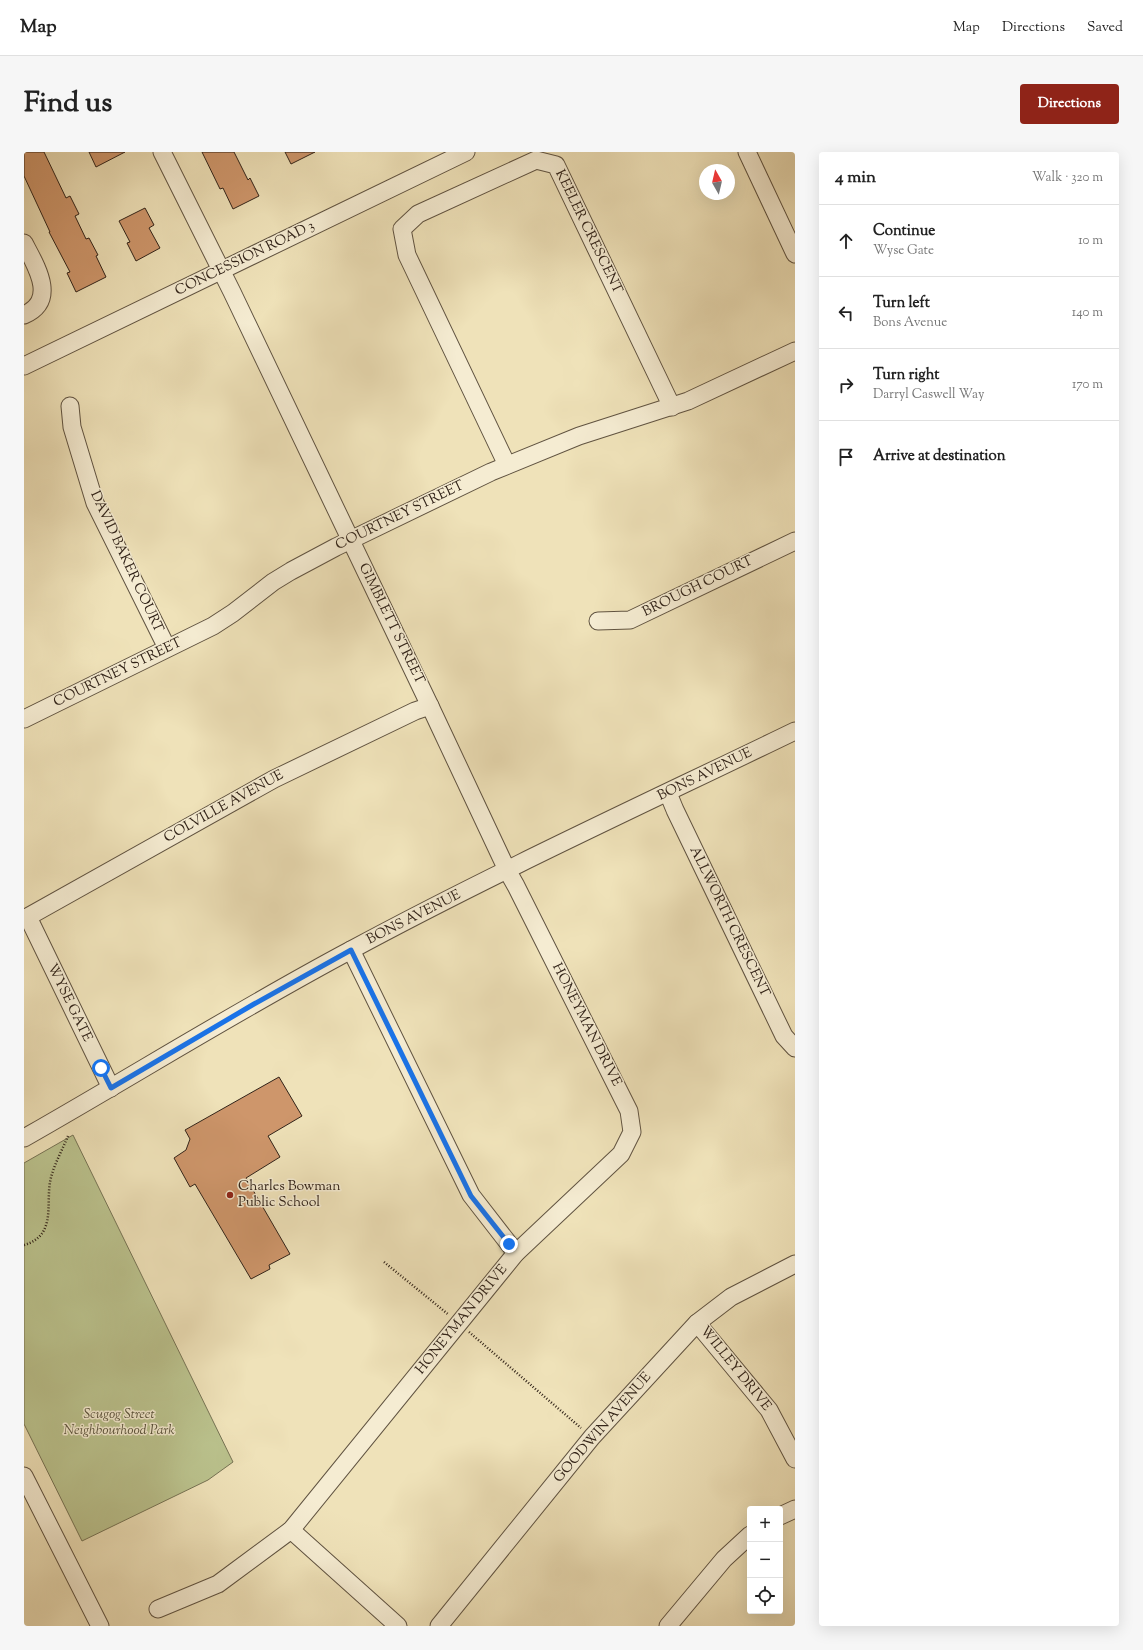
<!DOCTYPE html>
<meta charset="utf-8">
<style>
body{margin:0;font-family:"Sorts Mill Goudy",serif;background:#f6f6f6;color:#222}
.controls{position:absolute;right:12px;bottom:12px;display:grid;overflow:hidden;border-radius:4px;box-shadow:0 4px 16px #0002}
.controls button{width:36px;height:36px;display:grid;place-items:center;padding:0;border:0;border-bottom:1px solid #e0e0e0;background:#fff;color:#222;font:20px sans-serif}
.compass{position:absolute;left:675px;top:12px;width:36px;height:36px;border-radius:50%;background:#fff;box-shadow:0 4px 16px #0002;rotate:352deg}
.stop{position:absolute;width:12px;height:12px;margin:-9px;border:3px solid #1a73e8;border-radius:50%;background:#fff}
.stop.end{background:#1a73e8;border-color:#fff;box-shadow:0 1px 4px #0008}
.list{margin:0;padding:0;list-style:none}
h2{display:flex;justify-content:space-between;align-items:center;height:52px;margin:0;padding:0 16px;font-size:17px}
h2 small{font-size:13px;font-weight:400;color:#767676}
.list li{display:grid;grid-template-columns:26px 1fr auto;gap:12px;align-items:center;box-sizing:border-box;height:72px;padding:0 16px;border-top:1px solid #e0e0e0}
.list b{display:block;font-size:15px;white-space:nowrap}
.list p{margin:0;font-size:13px;white-space:nowrap;color:#767676}
.list em{font-size:13px;font-style:normal;color:#767676}
.icon{flex:none;width:22px;height:22px;fill:none;stroke:currentColor;stroke-width:2;stroke-linecap:round;stroke-linejoin:round}
.map{position:relative;flex:none;width:771px;height:1474px;overflow:hidden;border-radius:4px}
header{display:flex;align-items:center;gap:24px;box-sizing:border-box;height:56px;padding:0 20px;background:#fff;border-bottom:1px solid #e0e0e0}
header strong{font-size:19px}
nav{display:flex;gap:22px;margin-inline-start:auto;font-size:14px}
.intro{display:flex;align-items:center;justify-content:space-between;box-sizing:border-box;height:96px;padding:0 24px}
h1{margin:0;font-size:28px}
.button{padding:10px 18px;border-radius:4px;background:#8f2418;color:#fff;font-size:14px;font-weight:700}
main{display:flex;gap:24px;padding:0 24px}
aside{flex:1;background:#fff;border-radius:4px;box-shadow:0 4px 16px #0002}
.map>svg:first-child{display:block}
.green{fill:#bbc38e;stroke:#767354}
.building{fill:#ce966b;stroke:#312319}
.lines{fill:none;stroke-linecap:round;stroke-linejoin:round}
.minor-casing{stroke:#605341;stroke-width:19}
.path{stroke:#312319;stroke-width:2.5;stroke-dasharray:1 2;stroke-linecap:butt}
.minor{stroke:#f5ecd2;stroke-width:17}
.route{stroke:#1a73e8;stroke-width:5}
.poi-dot{fill:#8f2418;stroke:#f5ecd2;stroke-width:1.5}
.labels{text-anchor:middle;dominant-baseline:central;stroke-width:3;stroke-linejoin:round;paint-order:stroke}
.street-label{font-size:14px;fill:#312319;stroke:#f5ecd2}
.poi-label{font-size:14px;fill:#312319;stroke:#f5ecd2;text-anchor:start}
.park-label{font-size:14px;font-style:italic;fill:#5a533c;stroke:#f5ecd2}
</style>
<header>
<strong>Map</strong>
<nav><a>Map</a><a>Directions</a><a>Saved</a></nav>
</header>
<div class="intro"><h1>Find us</h1><a class="button">Directions</a></div>
<main>
<div class="map">
<svg width="771" height="1474" viewBox="0 0 771 1474">
<rect width="100%" height="100%" fill="#efe2b9"/>
<filter id="stains"><feTurbulence type="fractalNoise" baseFrequency=".005" numOctaves="4"/><feColorMatrix values="0 0 0 0 .2 0 0 0 0 .09 0 0 0 0 .02 0 0 0 .5 -.17"/></filter>
<radialGradient id="worn" r=".72"><stop offset=".6" stop-color="#630" stop-opacity="0"/><stop offset="1" stop-color="#630" stop-opacity=".3"/></radialGradient>
<polygon class="green" points="49,983 209,1310 184,1328 58,1389 0,1272 0,1011"/>
<g class="building">
<polygon points="0,0 20,0 42,46 46,44 55,62 51,64 62,87 65,86 74,103 72,104 82,125 52,140 43,121 46,120 25,80 26,80 0,24"/>
<polygon points="65,0 101,0 72,15"/>
<polygon points="178,0 210,0 224,28 226,26 235,44 209,57 199,36 196,37"/>
<polygon points="261,0 291,0 267,12"/>
<polygon points="121,56 130,73 125,76 136,96 112,109 103,91 106,90 95,69"/>
<polygon points="255,925 278,964 244,984 256,1005 222,1026 266,1102 245,1113 246,1117 227,1127 171,1032 166,1035 150,1006 162,998 166,987 161,978"/>
</g>
<g class="lines">
<defs>
<g id="minor">
<polyline points="723,0 771,102"/>
<path d="M 0,91 C 12,114 34,148 0,163"/>
<polyline points="0,214 442,0"/>
<polyline points="46,254 48,275 71,351 143,496"/>
<polyline points="483,313 383,103 378,77 394,62 512,8 532,13 648,255"/>
<polyline points="574,469 606,468 771,389"/>
<polyline points="0,567 189,474 209,461 249,430 267,419 312,395 467,320 555,284 664,249 771,199"/>
<polyline points="644,641 651,658 760,884 771,896"/>
<polyline points="4,765 87,936"/>
<polyline points="0,767 250,627 391,559 406,554"/>
<polyline points="327,798 447,1043 492,1101"/>
<path d="M 0,986 C 109,924 216,857 327,798 C 472,720 622,651 771,579"/>
<polyline points="673,1171 745,1258 771,1307"/>
<polyline points="0,1324 76,1474"/>
<polyline points="756,1364 771,1357"/>
<polyline points="267,1378 374,1474"/>
<polyline points="134,1457 194,1432 267,1378 492,1101 597,1002 608,980 605,959 492,734 483,718 406,554 208,140 138,0"/>
<polyline points="415,1474 568,1285 673,1171 707,1145 771,1112"/>
<polyline points="644,1474 700,1407 726,1383"/>
</g>
</defs>
<use href="#minor" class="minor-casing"/>
<g class="path">
<path d="M 0,1093 C 32,1084 22,1054 26,1030 C 29,1014 38,999 44,984"/>
<polyline points="360,1110 425,1163"/>
<polyline points="445,1180 557,1276"/>
</g>
<use href="#minor" class="minor"/>
</g>
<g class="lines">
<polyline class="route" points="77,916 87,936 230,852 327,798 447,1044 485,1092"/>
</g>
<circle class="poi-dot" cx="206" cy="1043" r="4"/>
<g class="labels">
<g class="street-label">
<text transform="translate(564 80) rotate(64)">KEELER CRESCENT</text>
<text transform="translate(221 107) rotate(-26)">CONCESSION ROAD 3</text>
<text transform="translate(376 364) rotate(-26)">COURTNEY STREET</text>
<text transform="translate(102 410) rotate(65)">DAVID BAKER COURT</text>
<text transform="translate(674 435) rotate(-26)">BROUGH COURT</text>
<text transform="translate(367 472) rotate(64)">GIMBLETT STREET</text>
<text transform="translate(94 521) rotate(-26)">COURTNEY STREET</text>
<text transform="translate(681 623) rotate(-26)">BONS AVENUE</text>
<text transform="translate(200 655) rotate(-29)">COLVILLE AVENUE</text>
<text transform="translate(390 766) rotate(-27)">BONS AVENUE</text>
<text transform="translate(705 770) rotate(64)">ALLWORTH CRESCENT</text>
<text transform="translate(45 851) rotate(64)">WYSE GATE</text>
<text transform="translate(562 873) rotate(63)">HONEYMAN DRIVE</text>
<text transform="translate(438 1168) rotate(-51)">HONEYMAN DRIVE</text>
<text transform="translate(711 1217) rotate(51)">WILLEY DRIVE</text>
<text transform="translate(579 1276) rotate(-49)">GOODWIN AVENUE</text>
</g>
<g class="poi-label">
<text x="214" y="1035">Charles Bowman<tspan x="214" dy="16">Public School</tspan></text>
</g>
<g class="park-label">
<text x="95" y="1263">Scugog Street<tspan x="95" dy="16">Neighbourhood Park</tspan></text>
</g>
</g>
<rect width="100%" height="100%" filter="url(#stains)"/>
<rect width="100%" height="100%" fill="url(#worn)"/>
</svg>
<div class="controls">
<button>+</button>
<button>−</button>
<button><svg class="icon" aria-label="locate" viewBox="0 0 24 24"><circle cx="12" cy="12" r="6"/><path d="M12 2v4M12 18v4M2 12h4M18 12h4"/></svg></button>
</div>
<svg class="compass" viewBox="-18 -18 36 36"><path d="M0-13l5 13h-10z" fill="#e53935"/><path d="M0 13l5-13h-10z" fill="#767676"/></svg>
<div class="stop" style="left:77px;top:916px"></div>
<div class="stop end" style="left:485px;top:1092px"></div>
</div>
<aside>
<h2>4 min<small>Walk · 320 m</small></h2>
<ul class="list">
<li><svg class="icon" aria-label="ahead" viewBox="0 0 24 24"><path d="M12 20V5M6 11l6-6 6 6"/></svg><div><b>Continue</b><p>Wyse Gate</p></div><em>10 m</em></li>
<li><svg class="icon" aria-label="left" viewBox="0 0 24 24"><path d="M17 20v-9H6M10 6l-5 5 5 5"/></svg><div><b>Turn left</b><p>Bons Avenue</p></div><em>140 m</em></li>
<li><svg class="icon" aria-label="right" viewBox="0 0 24 24"><path d="M7 20v-9h11M14 6l5 5-5 5"/></svg><div><b>Turn right</b><p>Darryl Caswell Way</p></div><em>170 m</em></li>
<li><svg class="icon" aria-label="arrive" viewBox="0 0 24 24"><path d="M6 21V4h12l-3 4 3 4H6"/></svg><div><b>Arrive at destination</b></div></li>
</ul>
</aside>
</main>
